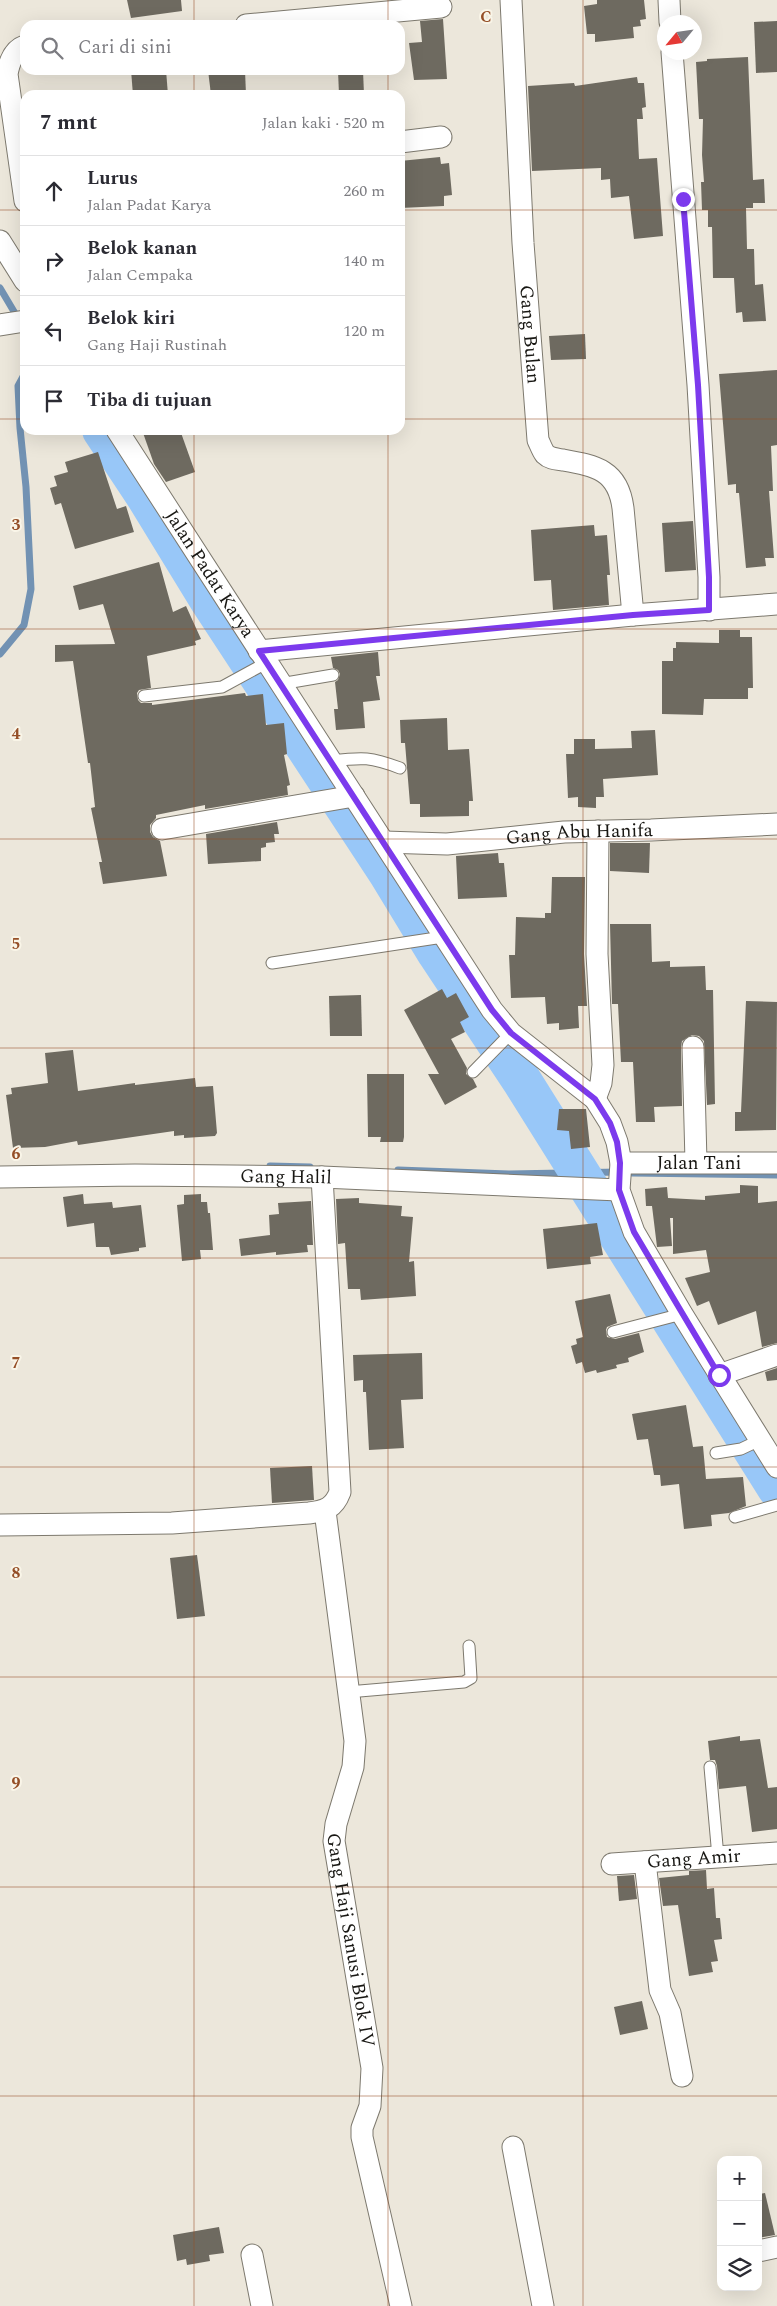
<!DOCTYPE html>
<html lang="id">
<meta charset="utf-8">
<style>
body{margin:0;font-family:Spectral,serif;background:#f7f7f7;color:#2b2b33}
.controls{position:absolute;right:15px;bottom:15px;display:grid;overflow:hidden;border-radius:10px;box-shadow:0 5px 20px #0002}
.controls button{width:45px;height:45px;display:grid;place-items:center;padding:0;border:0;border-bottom:1px solid #e1e1e2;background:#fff;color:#2b2b33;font:25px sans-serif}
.compass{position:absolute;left:657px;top:15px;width:45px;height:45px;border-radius:50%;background:#fff;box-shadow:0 5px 20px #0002;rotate:241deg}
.stop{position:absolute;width:15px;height:15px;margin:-11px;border:4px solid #7c3aed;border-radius:50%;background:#fff}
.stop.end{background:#7c3aed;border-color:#fff;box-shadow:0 1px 5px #0008}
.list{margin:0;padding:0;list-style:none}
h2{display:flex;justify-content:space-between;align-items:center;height:65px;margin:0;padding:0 20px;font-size:21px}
h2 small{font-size:16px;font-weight:400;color:#7c7c81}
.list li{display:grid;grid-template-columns:32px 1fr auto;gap:15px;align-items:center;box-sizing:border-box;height:70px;padding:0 20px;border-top:1px solid #e1e1e2}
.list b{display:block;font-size:19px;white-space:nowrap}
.list p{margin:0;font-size:16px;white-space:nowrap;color:#7c7c81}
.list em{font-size:16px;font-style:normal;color:#7c7c81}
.icon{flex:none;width:28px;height:28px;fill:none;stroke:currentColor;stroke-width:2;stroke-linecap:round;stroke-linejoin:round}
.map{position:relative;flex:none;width:777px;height:2306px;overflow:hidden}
.search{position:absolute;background:#fff;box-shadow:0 5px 20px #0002;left:20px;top:20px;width:385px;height:55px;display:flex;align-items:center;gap:12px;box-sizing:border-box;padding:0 18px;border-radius:15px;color:#7c7c81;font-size:19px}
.panel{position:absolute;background:#fff;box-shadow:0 5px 20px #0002;left:20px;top:90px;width:385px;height:345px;border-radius:15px}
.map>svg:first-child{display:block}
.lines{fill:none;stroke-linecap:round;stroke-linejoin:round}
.stream{stroke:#7292b3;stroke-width:7}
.river{stroke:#98c7f8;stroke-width:40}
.building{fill:#6e6a60}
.lane-casing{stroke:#7d796e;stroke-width:13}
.street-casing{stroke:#7d796e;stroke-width:23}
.lane{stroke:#fff;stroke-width:11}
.street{stroke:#fff;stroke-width:21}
.route{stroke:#7c3aed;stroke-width:6}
.grid{fill:none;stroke:#954f27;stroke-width:1;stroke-opacity:0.55}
.labels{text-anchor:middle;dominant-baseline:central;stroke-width:4;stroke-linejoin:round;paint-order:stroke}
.street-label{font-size:19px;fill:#181713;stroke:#f9f5e8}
.grid-label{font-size:16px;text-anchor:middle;font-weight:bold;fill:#954f27;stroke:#f9f5e8;stroke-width:4;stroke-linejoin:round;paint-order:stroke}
</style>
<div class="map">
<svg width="777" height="2306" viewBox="0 0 777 2306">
<rect width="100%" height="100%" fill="#ece7db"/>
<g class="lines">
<g class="stream">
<polyline points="0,288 19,320"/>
<polyline points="0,654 24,625 31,589 26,487 20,428 18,386 25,373"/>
<polyline points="270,1166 310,1167"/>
<polyline points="398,1170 509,1174 619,1172"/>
<polyline points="632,1173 777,1175"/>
</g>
<polyline class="river" points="102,430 147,498 210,601 389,874 437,953 522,1081 777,1488"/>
</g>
<g class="building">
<polygon points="127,0 181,0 182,11 131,18"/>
<polygon points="597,0 644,0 646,19 640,20 641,26 633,27 634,38 595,42 595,34 587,34 584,6 597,4"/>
<polygon points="443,19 447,79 414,80 409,43 422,42 420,21"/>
<polygon points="777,21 777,72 756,73 754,22"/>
<polygon points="748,57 753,180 764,179 765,203 753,203 753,208 746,208 747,249 754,249 755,285 763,284 766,321 743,322 742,312 736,313 734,278 713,278 712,227 708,227 708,210 702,210 701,182 704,182 702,155 703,119 699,119 696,62 707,61 707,59"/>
<polygon points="131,70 166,70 168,95 133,95"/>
<polygon points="208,70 245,70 246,95 211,95"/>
<polygon points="338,70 363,70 364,95 339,95"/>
<polygon points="637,77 638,83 644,83 646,107 642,108 643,119 637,119 639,159 657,158 663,236 634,239 629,196 611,198 610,179 601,180 601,168 532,171 528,86 574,83 575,86"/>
<polygon points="440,157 441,164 449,163 452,195 444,196 444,206 400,208 400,161"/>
<polygon points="585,334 586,359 551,360 549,336"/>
<polygon points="777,370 777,445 771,446 773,491 769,491 774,558 765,558 766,566 746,568 739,493 736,493 736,484 728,485 719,374"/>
<polygon points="142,430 180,430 195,472 166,482 154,464"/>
<polygon points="98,452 117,509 126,506 134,532 75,549 61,503 55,505 50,488 57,486 54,476 68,472 65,462"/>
<polygon points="693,521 696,570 665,572 662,523"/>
<polygon points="594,525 595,536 607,535 610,575 607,575 609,605 553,610 551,580 534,581 531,530"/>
<polygon points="159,562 173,612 186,606 201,639 195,641 196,645 147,656 151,688 139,690 137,693 138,700 141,703 152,703 152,705 245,693 246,696 263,694 266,725 284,723 287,754 284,755 290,785 287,786 288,795 205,809 205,805 156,815 156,818 150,825 150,832 153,837 160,841 167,876 103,884 99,862 102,862 91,808 95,807 90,763 88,763 73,661 55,662 55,645 115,644 103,604 79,610 73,586"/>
<polygon points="719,630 740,630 740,637 752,637 753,688 748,688 748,699 704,699 703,715 662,714 662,661 673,661 673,648 676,648 676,642 719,643"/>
<polygon points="378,652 380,676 376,676 380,700 363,702 365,728 336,730 334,709 338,709 335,682 338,680 340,674 338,670 333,668 331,657"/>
<polygon points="447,718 448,750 469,749 473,801 469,801 469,816 420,817 420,804 410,804 405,743 401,743 400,720"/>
<polygon points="655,730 658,775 603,779 604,797 596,797 596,808 578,807 578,797 568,798 566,754 574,754 574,739 595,739 595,749 632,748 631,731"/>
<polygon points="277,822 279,834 274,834 275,842 266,843 266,847 261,848 261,861 208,864 206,834"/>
<polygon points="610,843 650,843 649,873 610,871"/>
<polygon points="498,853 499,863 504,863 507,897 458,899 456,856"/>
<polygon points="552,877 585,877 584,954 587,1006 578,1006 579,1028 559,1030 559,1023 547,1024 545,997 511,998 509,955 515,955 516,917 545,918 545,913 551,913"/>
<polygon points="610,924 651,924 652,962 670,961 670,967 705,966 706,990 713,990 715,1104 707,1105 704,1041 699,1036 692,1035 682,1041 681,1047 682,1106 654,1107 655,1122 636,1122 633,1062 621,1062 618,1004 612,1004"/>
<polygon points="442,989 447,998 456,993 469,1017 460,1022 465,1032 451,1039 467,1068 466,1074 473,1079 477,1087 445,1105 428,1074 439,1074 404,1010"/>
<polygon points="361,995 362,1036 330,1036 329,996"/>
<polygon points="746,1001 777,1002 776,1130 735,1131 735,1112 741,1112"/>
<polygon points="73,1050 78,1091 135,1083 135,1085 195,1078 196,1087 213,1086 217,1133 215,1136 184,1138 184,1135 174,1136 174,1131 78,1145 77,1141 45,1147 13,1148 6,1095 12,1094 11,1088 48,1083 45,1053"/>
<polygon points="367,1074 404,1074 404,1137 403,1142 380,1142 381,1137 368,1137"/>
<polygon points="559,1109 586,1109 590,1147 571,1149 569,1131 557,1130"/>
<polygon points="740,1185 758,1186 758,1203 777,1201 777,1343 762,1347 756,1311 718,1325 709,1301 697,1306 685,1278 710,1272 706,1250 673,1254 673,1218 670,1218 672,1246 657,1247 652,1206 646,1206 645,1189 667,1187 668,1198 705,1200 705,1196 740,1193"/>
<polygon points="83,1194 84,1204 112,1202 113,1208 141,1205 146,1247 139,1248 139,1251 111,1255 109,1247 96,1247 94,1223 67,1227 63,1197"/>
<polygon points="201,1194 201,1202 207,1202 208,1213 210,1213 213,1250 200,1250 201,1259 182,1261 177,1205 184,1204 184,1195"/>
<polygon points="359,1198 359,1203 402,1206 401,1216 413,1217 409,1262 414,1261 416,1296 361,1300 360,1289 348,1289 345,1243 338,1244 336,1199"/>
<polygon points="311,1201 313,1245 307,1245 308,1252 276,1255 276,1252 241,1256 239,1239 270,1235 269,1215 279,1214 278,1203"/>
<polygon points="597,1223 603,1255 590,1257 591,1264 547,1269 543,1229"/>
<polygon points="610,1294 617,1323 607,1327 606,1330 607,1337 615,1339 639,1333 644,1352 628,1358 629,1362 616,1365 617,1368 597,1373 596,1370 585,1373 582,1362 576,1364 571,1346 577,1344 576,1339 583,1337 575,1301"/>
<polygon points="422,1353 423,1399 401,1400 404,1448 369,1450 366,1392 363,1392 363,1380 354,1381 353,1355"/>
<polygon points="777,1368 777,1380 767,1381 765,1372"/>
<polygon points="686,1405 693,1447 703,1446 706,1479 743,1477 746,1506 729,1513 711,1515 712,1526 684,1529 679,1484 661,1486 660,1475 654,1475 648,1439 637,1440 632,1414"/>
<polygon points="312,1466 314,1500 272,1503 270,1468"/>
<polygon points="197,1555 205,1616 177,1619 170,1558"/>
<polygon points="740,1736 740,1741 760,1739 768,1788 777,1787 777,1829 752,1832 746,1786 719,1789 717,1766 715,1760 710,1760 708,1741"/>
<polygon points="706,1870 707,1889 714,1888 716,1918 720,1918 722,1939 714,1940 718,1961 711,1962 713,1972 689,1976 678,1905 663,1906 659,1878 689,1875 689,1871"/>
<polygon points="634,1875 637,1899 619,1901 617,1876"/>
<polygon points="642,2001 648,2029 620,2035 614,2007"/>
<polygon points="765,2193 775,2235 758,2238 758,2194"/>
<polygon points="219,2227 224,2253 209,2255 210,2261 187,2265 186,2259 177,2261 173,2235"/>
</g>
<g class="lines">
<defs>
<g id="lane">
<polyline points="280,684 333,675"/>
<polyline points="144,696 222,687 266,663"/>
<path d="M 332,761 C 363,757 371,757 400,768"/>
<polyline points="272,963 443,937"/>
<polyline points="473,1072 511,1033"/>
<polyline points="613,1332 682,1314"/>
<polyline points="716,1453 741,1449 760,1440"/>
<polyline points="735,1517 777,1505"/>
<polyline points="348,1692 464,1682 471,1678 469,1646"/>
<polyline points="710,1767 718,1857"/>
</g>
<g id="street">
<path id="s1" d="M 511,0 L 523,243 L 538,440 C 540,444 542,450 545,454 C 550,459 556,459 563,460 C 596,466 618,470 623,508 L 633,615"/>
<polyline points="669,0 670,22"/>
<polyline points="246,25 441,7"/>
<path d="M 25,46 C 13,50 9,63 7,74 L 25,201"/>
<polyline points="672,52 698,385 709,577 709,610"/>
<polyline points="400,142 441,137"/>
<polyline points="0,241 25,281"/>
<polyline points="0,325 25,321"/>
<path id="s2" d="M 117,430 L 492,1010 L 511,1033 L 595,1099 L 610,1123 L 617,1142 L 621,1163 L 619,1190 L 634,1232 L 682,1314 L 777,1467"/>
<polyline points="259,651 633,615 777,604"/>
<polyline points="162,829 354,796"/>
<path id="s3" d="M 384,842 L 447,844 L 564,832 L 651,830 L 777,824"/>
<polyline points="693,1047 696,1162"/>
<polyline points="595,1099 601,1083 603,1065 597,954 598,831"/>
<path id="s4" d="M 621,1163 L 777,1163"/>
<path id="s5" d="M 0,1177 L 135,1175 L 322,1177 L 619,1190"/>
<polyline points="719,1375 777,1355"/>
<path id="s6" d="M 325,1511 L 355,1741 L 353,1767 L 336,1824 L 334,1841 L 372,2068 L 370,2106 L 362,2128 L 362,2137 L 401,2306"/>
<path d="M 0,1525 L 172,1523 L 309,1513 C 325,1511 334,1508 340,1492 L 322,1177"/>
<polyline points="645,1862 660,1990 670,2013 682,2076"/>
<path id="s7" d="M 612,1864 L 777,1853"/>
<polyline points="513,2147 543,2306"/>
<polyline points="758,2251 777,2247"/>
<polyline points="252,2255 262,2306"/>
</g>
</defs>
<use href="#lane" class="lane-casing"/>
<use href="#street" class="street-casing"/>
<use href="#lane" class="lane"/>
<use href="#street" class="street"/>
</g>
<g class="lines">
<polyline class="route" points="683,199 698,385 709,577 709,610 633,615 259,651 492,1010 511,1033 595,1099 610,1123 617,1142 620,1163 619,1190 634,1232 719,1375"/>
</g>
<path class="grid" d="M 194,0 L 194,25M 388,0 L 388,25M 583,0 L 583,2306M 194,70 L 194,95M 388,70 L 388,95M 0,210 L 25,210M 400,210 L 777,210M 0,419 L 25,419M 400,419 L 777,419M 194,430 L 194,2306M 388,430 L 388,2306M 0,629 L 777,629M 0,839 L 777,839M 0,1048 L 777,1048M 0,1258 L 777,1258M 0,1467 L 777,1467M 0,1677 L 777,1677M 0,1887 L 777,1887M 0,2096 L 777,2096"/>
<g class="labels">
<g class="street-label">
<text stroke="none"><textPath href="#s1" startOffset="335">Gang Bulan</textPath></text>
<text stroke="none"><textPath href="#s2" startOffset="171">Jalan Padat Karya</textPath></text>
<text stroke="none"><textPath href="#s3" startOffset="196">Gang Abu Hanifa</textPath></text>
<text stroke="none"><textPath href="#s4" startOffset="78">Jalan Tani</textPath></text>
<text stroke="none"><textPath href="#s5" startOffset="286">Gang Halil</textPath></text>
<text stroke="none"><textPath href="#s7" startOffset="82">Gang Amir</textPath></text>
<text stroke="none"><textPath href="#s6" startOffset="435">Gang Haji Sanusi Blok IV</textPath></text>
</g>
</g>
<g class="grid-label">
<text x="486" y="22">C</text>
<text x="16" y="530">3</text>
<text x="16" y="739">4</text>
<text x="16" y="949">5</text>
<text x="16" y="1159">6</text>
<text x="16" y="1368">7</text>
<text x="16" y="1578">8</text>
<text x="16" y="1788">9</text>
</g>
</svg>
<div class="controls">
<button>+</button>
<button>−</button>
<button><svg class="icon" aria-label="layers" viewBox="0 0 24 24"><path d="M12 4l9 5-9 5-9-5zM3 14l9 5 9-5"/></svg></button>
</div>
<svg class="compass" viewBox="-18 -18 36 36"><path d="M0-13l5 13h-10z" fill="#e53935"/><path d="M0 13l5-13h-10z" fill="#7c7c81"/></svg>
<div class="stop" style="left:719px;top:1375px"></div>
<div class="stop end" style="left:683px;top:199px"></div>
<div class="search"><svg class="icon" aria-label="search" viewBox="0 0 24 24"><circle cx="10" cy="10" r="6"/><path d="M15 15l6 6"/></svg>Cari di sini</div>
<section class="panel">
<h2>7 mnt<small>Jalan kaki · 520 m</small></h2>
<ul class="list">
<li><svg class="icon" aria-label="ahead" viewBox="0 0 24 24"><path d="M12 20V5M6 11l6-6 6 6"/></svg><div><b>Lurus</b><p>Jalan Padat Karya</p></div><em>260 m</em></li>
<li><svg class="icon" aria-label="right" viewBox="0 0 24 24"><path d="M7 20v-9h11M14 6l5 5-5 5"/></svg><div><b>Belok kanan</b><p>Jalan Cempaka</p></div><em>140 m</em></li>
<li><svg class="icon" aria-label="left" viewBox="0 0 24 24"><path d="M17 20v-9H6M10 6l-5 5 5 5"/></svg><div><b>Belok kiri</b><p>Gang Haji Rustinah</p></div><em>120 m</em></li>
<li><svg class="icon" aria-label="arrive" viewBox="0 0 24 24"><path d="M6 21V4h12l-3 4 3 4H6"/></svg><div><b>Tiba di tujuan</b></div></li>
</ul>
</section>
</div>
